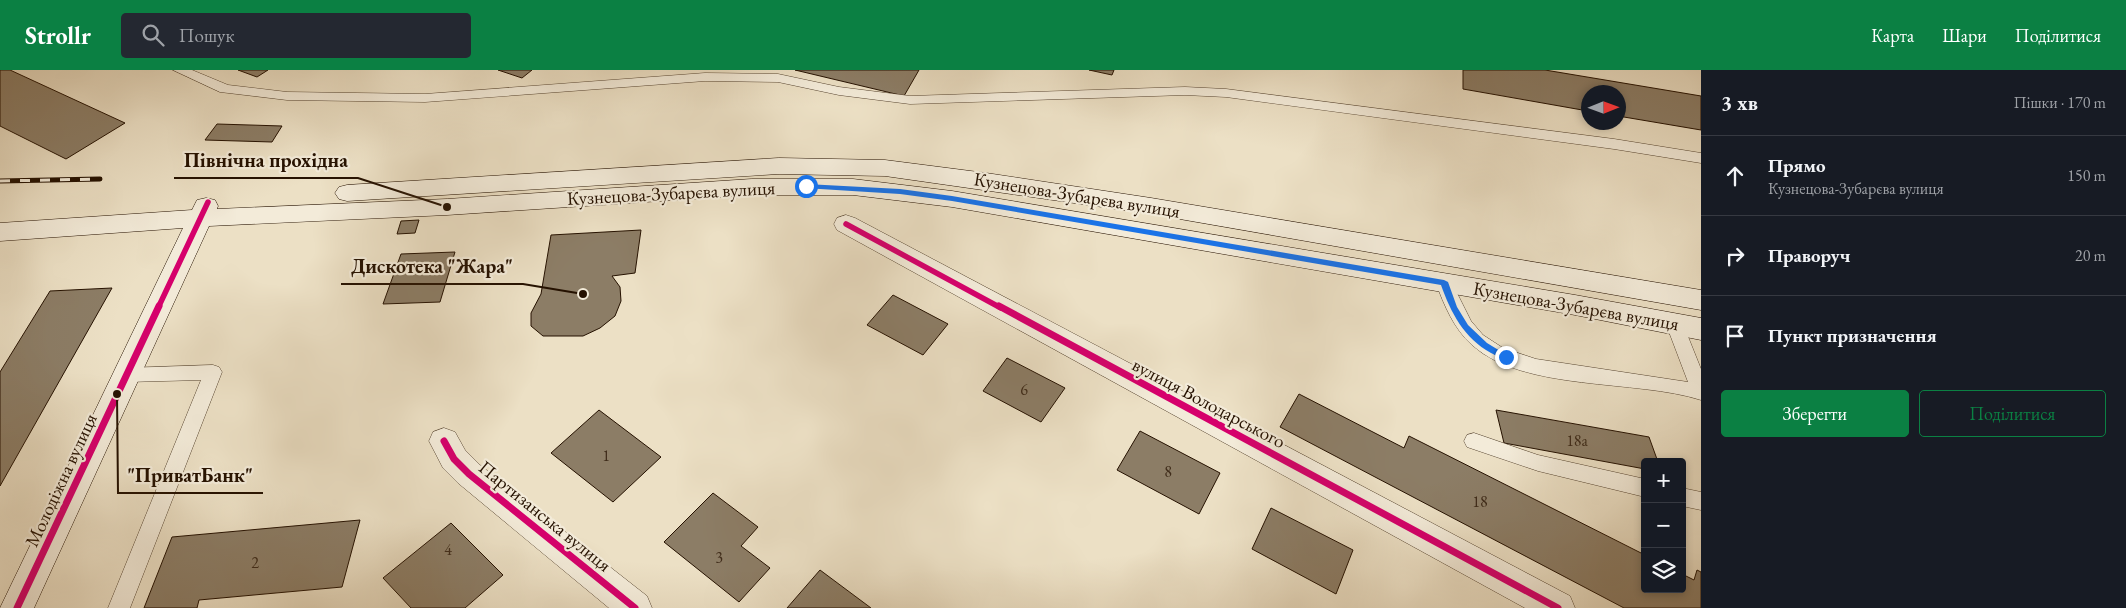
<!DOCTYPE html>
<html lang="uk">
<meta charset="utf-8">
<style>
body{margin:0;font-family:"EB Garamond",serif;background:#242831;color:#f1f3f6}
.controls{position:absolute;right:15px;bottom:15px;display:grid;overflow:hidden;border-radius:5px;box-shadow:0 2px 8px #0003}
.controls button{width:45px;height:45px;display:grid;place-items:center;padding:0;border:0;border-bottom:1px solid #363941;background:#171b24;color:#f1f3f6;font:25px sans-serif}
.compass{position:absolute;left:1581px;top:15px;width:45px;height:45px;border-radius:50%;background:#171b24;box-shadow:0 2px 8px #0003;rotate:89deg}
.stop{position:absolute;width:15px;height:15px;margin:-11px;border:4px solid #1a73e8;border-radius:50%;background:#fff}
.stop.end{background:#1a73e8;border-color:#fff;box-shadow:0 1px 5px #0008}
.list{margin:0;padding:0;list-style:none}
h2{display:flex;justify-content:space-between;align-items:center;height:65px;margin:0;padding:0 20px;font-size:21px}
h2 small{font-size:16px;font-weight:400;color:#9ea1a6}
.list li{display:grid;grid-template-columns:32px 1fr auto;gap:15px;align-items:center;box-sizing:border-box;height:80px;padding:0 20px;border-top:1px solid #363941}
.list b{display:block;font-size:19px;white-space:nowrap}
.list p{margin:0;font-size:16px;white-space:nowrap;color:#9ea1a6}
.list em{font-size:16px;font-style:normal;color:#9ea1a6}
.actions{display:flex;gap:10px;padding:15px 20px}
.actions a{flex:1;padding:11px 0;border:1px solid #0b8043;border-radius:5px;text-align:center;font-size:18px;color:#0b8043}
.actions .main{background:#0b8043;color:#fff}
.icon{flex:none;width:28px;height:28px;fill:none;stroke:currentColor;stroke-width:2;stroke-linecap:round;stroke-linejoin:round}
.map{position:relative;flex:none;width:1701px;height:538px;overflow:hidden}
header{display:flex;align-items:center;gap:30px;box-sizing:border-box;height:70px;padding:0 25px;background:#0b8043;color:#fff}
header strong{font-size:24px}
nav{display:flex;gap:28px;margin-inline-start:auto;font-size:18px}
.search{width:350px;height:45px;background:#242831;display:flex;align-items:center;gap:12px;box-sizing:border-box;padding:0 18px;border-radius:5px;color:#9ea1a6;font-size:19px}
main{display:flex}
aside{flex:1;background:#171b24}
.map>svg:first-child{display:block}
.building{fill:#8c7d66;stroke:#251100}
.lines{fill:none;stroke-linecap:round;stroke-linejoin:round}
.lane-casing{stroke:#574531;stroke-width:1}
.street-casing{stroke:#574531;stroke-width:1}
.secondary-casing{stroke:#251100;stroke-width:1}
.lane{fill:#f3ebd9;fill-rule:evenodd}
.street{fill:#f3ebd9;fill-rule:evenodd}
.secondary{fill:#f3ebd9;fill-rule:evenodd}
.rail-casing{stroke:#251100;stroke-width:5}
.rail{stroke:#f3ebd9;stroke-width:3;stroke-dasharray:10;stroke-linecap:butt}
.cycleway-far1-casing{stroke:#f3ebd9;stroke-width:8}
.cycleway-casing{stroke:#f3ebd9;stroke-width:10}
.cycleway-far1{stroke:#d6006c;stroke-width:5.5}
.cycleway{stroke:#d6006c;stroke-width:7}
.route{fill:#1a73e8}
.labels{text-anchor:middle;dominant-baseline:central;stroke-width:4.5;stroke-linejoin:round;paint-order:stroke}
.number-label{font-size:16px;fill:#3f2c1a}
.street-label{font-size:19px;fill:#251100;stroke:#f3ebd9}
.leader{fill:none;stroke:#251100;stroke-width:2}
.callout-dot{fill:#251100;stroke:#f3ebd9;stroke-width:2}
.callout-label{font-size:20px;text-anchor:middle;font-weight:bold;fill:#251100;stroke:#f3ebd9;stroke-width:4.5;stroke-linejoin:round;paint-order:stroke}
</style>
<header>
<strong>Strollr</strong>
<div class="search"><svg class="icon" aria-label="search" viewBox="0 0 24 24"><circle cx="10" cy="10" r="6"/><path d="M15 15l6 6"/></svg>Пошук</div>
<nav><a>Карта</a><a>Шари</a><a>Поділитися</a></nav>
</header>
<main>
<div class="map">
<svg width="1701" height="538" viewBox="0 0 1701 538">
<rect width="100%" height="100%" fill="#ece0c5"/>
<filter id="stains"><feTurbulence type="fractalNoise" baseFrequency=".004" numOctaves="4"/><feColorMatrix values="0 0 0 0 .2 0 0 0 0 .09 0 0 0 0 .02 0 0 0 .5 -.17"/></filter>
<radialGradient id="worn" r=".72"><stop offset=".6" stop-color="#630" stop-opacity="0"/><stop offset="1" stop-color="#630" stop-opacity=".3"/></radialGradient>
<g class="building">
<polygon points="0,0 10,0 125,53 66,89 0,56"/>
<polygon points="238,0 268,0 257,7"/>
<polygon points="498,0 532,0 522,8"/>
<polygon points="795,0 919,0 904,26"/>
<polygon points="1089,0 1114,0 1112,5"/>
<polygon points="1463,0 1545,0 1701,26 1701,60 1618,46 1618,22 1588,22 1588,41 1463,19"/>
<polygon points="217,54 282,56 272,72 205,70"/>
<polygon points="419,150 415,163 397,164 401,151"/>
<polygon points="641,160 635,203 612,206 620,217 621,231 615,246 600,258 583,266 543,266 531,256 531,243 541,224 551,165"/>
<polygon points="455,182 440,232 383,234 401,184"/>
<polygon points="112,218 0,416 0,302 50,221"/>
<polygon points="893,225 948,254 923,285 867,255"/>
<polygon points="1007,288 1065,318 1041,352 983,321"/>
<polygon points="1299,324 1404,378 1409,366 1645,485 1645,519 1682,519 1682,504 1694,510 1697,500 1701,502 1701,538 1624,538 1280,357"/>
<polygon points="599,340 661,387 613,432 551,383"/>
<polygon points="1496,340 1649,367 1658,392 1645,392 1645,399 1504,373"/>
<polygon points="1140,361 1220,403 1199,444 1117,400"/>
<polygon points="713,423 758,457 741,476 770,498 739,532 664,472"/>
<polygon points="1271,438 1353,480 1336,524 1252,479"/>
<polygon points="360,450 342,517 199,530 197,538 144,538 172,467"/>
<polygon points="451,453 503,505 465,538 411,538 383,508"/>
<polygon points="820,500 871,538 787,538"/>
</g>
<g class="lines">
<defs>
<g id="lane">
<polygon points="173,0 192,0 228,15 287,22 425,24 705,3 778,4 839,17 910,26 1185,17 1226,19 1614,69 1701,83 1701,93 1614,79 1226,27 1185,25 910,34 839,25 778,12 705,11 425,32 287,30 220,22"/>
<path d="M 1444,207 L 1450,209 L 1471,251 L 1483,265 L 1503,278 L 1536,289 L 1688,312 L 1666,254 L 1669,249 L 1675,247 L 1681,249 L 1701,299 L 1701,330 C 1636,309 1524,322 1472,275 C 1454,259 1444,235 1436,213 L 1438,209 Z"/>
<polygon points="213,295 219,297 222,302 130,538 108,538 201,310 126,312 120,310 117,305 120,300 126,298"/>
<polygon points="1474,363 1538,385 1645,409 1645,427 1538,401 1467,377 1464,371 1467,365"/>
<polygon points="1682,418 1701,422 1701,440 1682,436"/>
</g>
<g id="street">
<polygon points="846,145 855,148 1570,526 1575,538 1525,538 837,160 834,154 837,148"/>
<polygon points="444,358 455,362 465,380 480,395 647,526 652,538 609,538 458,413 443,398 429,371 433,362"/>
</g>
<g id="secondary">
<polygon points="779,88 885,90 986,103 1151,128 1701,220 1701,240 1151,144 885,106 779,104 347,131 339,129 335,123 339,117 347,115"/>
<polygon points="752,109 853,109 952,121 1575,225 1701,248 1701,270 1575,245 952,137 853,125 752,125 447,145 209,156 34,538 0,538 183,158 0,171 0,153 192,140 197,130 206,128 215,130 218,136 217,139 447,129"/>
</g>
</defs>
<use href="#lane" class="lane-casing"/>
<use href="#street" class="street-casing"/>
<use href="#secondary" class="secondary-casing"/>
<use href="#lane" class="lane"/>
<use href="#street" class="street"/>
<use href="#secondary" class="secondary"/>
<defs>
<polyline id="rail" points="0,111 100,109"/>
</defs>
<use href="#rail" class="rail-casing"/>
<use href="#rail" class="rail"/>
<defs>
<g id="cycleway-far1">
<polyline points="846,154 1001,238"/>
<polyline points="158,238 208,132"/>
</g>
<g id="cycleway">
<polyline points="999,236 1558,538"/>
<polyline points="444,371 454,389 469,404 635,538"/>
<polyline points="17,538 159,236"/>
</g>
</defs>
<use href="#cycleway-far1" class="cycleway-far1-casing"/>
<use href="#cycleway" class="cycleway-casing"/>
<use href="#cycleway-far1" class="cycleway-far1"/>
<use href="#cycleway" class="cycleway"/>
</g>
<path class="route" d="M 806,114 L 900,119 L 952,126 L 1444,210 L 1448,212 L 1457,237 L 1468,255 L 1487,273 L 1510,287 L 1509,290 C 1503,291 1497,286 1491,283 C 1464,268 1451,243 1441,215 L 952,131 L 900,124 L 804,118 L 803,116 Z"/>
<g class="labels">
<g class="number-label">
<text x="1024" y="319">6</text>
<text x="1577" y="370">18а</text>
<text x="606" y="385">1</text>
<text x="1168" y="401">8</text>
<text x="1480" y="431">18</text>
<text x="448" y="479">4</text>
<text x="719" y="487">3</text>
<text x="255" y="492">2</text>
</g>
<g class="street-label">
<text transform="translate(671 123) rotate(-3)">Кузнецова-Зубарєва вулиця</text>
<text transform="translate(1077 125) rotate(9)">Кузнецова-Зубарєва вулиця</text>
<text transform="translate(1576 236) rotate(10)">Кузнецова-Зубарєва вулиця</text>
<text transform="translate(1209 333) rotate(28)">вулиця Володарського</text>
<text transform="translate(61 410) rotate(-65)">Молодіжна вулиця</text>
<text transform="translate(545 446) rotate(39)">Партизанська вулиця</text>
</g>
</g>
<path class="leader" d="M447 137L358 108H174M583 224L523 214H341M117 324L118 423H263"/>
<g class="callout-dot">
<circle cx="447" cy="137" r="5"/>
<circle cx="583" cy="224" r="5"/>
<circle cx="117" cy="324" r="5"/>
</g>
<g class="callout-label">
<text x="266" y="97">Північна прохідна</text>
<text x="432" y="203">Дискотека "Жара"</text>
<text x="190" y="412">"ПриватБанк"</text>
</g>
<rect width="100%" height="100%" filter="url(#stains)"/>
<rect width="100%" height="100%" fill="url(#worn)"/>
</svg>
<div class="controls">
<button>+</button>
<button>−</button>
<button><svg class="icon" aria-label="layers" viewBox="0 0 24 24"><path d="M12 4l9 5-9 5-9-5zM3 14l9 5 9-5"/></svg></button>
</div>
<svg class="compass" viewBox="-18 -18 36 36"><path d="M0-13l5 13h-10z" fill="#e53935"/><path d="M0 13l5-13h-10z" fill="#9ea1a6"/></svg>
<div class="stop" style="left:806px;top:116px"></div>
<div class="stop end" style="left:1506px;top:287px"></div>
</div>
<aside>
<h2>3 хв<small>Пішки · 170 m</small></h2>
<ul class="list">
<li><svg class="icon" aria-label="ahead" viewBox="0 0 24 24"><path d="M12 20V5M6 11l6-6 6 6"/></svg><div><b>Прямо</b><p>Кузнецова-Зубарєва вулиця</p></div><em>150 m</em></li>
<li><svg class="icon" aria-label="right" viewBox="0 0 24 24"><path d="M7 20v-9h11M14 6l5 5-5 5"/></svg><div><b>Праворуч</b></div><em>20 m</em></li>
<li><svg class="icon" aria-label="arrive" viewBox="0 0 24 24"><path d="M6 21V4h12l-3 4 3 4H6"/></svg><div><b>Пункт призначення</b></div></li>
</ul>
<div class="actions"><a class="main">Зберегти</a><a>Поділитися</a></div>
</aside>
</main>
